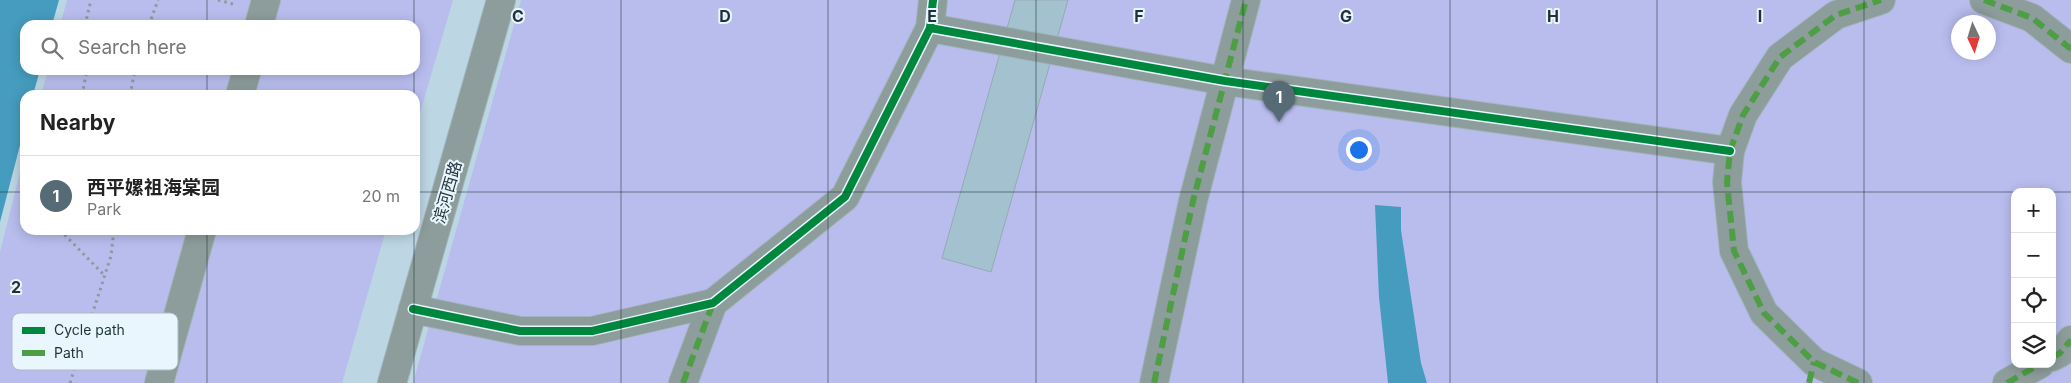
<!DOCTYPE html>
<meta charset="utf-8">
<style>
body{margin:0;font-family:Inter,"Noto Sans SC",sans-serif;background:#f6f6f6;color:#222}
.controls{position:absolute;right:15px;bottom:15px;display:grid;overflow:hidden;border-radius:10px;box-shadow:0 2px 12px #0003}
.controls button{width:45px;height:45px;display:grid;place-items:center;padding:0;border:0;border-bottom:1px solid #e0e0e0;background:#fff;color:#222;font:25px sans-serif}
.compass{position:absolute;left:1951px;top:15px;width:45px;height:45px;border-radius:50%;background:#fff;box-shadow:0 2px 12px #0003;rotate:176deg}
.you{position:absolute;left:1358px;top:149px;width:18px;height:18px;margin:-12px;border:4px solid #fff;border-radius:50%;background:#1a73e8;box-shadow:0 0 0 8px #1a73e833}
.badge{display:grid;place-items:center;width:32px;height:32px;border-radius:50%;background:#566b75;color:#fff;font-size:16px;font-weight:700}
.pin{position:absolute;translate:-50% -41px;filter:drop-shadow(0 1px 2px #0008)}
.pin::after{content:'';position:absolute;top:26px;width:18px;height:15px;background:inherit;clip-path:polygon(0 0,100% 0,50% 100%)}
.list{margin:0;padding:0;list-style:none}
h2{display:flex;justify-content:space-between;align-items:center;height:65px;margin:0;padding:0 20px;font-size:21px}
h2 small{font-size:16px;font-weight:400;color:#767676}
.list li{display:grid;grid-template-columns:32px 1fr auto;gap:15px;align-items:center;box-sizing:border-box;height:80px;padding:0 20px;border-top:1px solid #e0e0e0}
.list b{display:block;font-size:19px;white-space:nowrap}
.list p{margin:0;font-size:16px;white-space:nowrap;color:#767676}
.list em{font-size:16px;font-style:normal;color:#767676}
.icon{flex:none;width:28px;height:28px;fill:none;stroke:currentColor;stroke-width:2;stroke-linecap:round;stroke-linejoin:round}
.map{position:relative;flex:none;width:2071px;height:383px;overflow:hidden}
.search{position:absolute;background:#fff;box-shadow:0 2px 12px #0003;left:20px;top:20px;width:400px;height:55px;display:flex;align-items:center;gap:12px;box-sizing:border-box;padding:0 18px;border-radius:15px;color:#767676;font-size:19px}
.panel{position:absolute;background:#fff;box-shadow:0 2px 12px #0003;left:20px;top:90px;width:400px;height:145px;border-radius:15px}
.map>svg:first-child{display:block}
.green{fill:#b9bdee;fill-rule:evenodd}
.water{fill:#459cbe}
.building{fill:#a3c1cf;stroke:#95a9b3}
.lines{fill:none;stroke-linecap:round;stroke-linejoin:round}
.minor-casing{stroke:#a1b4be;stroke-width:30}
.path{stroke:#8c9a9c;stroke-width:3;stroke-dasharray:2.5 4;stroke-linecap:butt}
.minor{stroke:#8d9d9b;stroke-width:28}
.quiet{stroke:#4d9e44;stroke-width:6;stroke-dasharray:12 6;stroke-linecap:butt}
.cycleway-casing{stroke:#e9f6fe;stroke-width:11}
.cycleway{stroke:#00873e;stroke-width:8}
.grid{fill:none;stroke:#1f313a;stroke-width:1;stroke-opacity:0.55}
.labels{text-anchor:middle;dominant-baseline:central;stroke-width:4;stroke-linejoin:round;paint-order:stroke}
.street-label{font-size:16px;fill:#1f313a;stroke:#e9f6fe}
.key{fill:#e9f6fe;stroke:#acbbc3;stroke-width:1}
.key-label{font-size:14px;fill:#1f313a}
.grid-label{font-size:16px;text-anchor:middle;font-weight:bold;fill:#1f313a;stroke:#e9f6fe;stroke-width:4;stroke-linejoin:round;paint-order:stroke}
</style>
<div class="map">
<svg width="2071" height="383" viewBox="0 0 2071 383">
<rect width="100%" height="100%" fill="#bdd6e3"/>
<g class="green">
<polygon points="67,0 453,0 415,130 415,95 41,95 48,70 415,70 415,25 60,25"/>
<path d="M 521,0 L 2071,0 L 2071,383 L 413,383 ZM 1958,22 L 1988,22 L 1988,52 L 1958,52 ZM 2015,192 L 2052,192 L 2052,364 L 2015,364 Z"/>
<polygon points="25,152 25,230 386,230 342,383 0,383 0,252"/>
</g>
<g class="water">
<polygon points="0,0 59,0 52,25 25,25 25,70 40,70 33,95 25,95 25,126 0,222"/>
<polygon points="1375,205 1401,207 1401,230 1421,363 1427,383 1388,383 1379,297"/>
</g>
<polygon class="building" points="1015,0 1068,0 991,272 942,258"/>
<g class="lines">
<defs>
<g id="minor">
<polyline points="1984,0 2032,18 2071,49"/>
<polyline points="259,25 266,0"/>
<polyline points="930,28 1225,81 1730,151"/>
<polyline points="240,95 247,70"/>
<polyline points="413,309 520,331 592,331 713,303 845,197 930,28 933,0"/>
<polyline points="2052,357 2060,353 2071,340"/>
<polyline points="159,383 202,230"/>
<polyline points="392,383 501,0"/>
<polyline points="683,383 713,303"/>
<polyline points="1154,383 1193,201 1246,0"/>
<polyline points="1858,383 1814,362 1764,313 1734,251 1727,182 1730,151 1743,115 1780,57 1836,15 1881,0"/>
<polyline points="2007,383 2040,364"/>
</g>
</defs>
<use href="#minor" class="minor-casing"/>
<g class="path">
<polyline points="218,0 233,4"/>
<polyline points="85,25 91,0"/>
<polyline points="149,25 158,0"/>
<polyline points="82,95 87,70"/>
<polyline points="130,95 135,70"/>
<polyline points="60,230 105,276"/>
<polyline points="70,383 111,256 114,230"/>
</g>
<use href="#minor" class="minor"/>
<g class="quiet">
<polyline points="1984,0 2032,18 2071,49"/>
<polyline points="2052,357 2060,353 2071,340"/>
<polyline points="683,383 713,303"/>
<polyline points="1154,383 1193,201 1246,0"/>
<polyline points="1809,383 1814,362"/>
<polyline points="1858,383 1814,362 1764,313 1734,251 1727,182 1730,151 1743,115 1780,57 1836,15 1881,0"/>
<polyline points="2007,383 2040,364"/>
</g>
<defs>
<g id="cycleway">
<polyline points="930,28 1225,81 1730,151"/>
<polyline points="413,309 520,331 592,331 713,303 845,197 930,28 933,0"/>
</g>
</defs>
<use href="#cycleway" class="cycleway-casing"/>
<use href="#cycleway" class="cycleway"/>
</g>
<path class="grid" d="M 207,0 L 207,25M 414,0 L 414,25M 621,0 L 621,383M 828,0 L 828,383M 1036,0 L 1036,383M 1243,0 L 1243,383M 1450,0 L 1450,383M 1657,0 L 1657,383M 1864,0 L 1864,383M 207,70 L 207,95M 414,70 L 414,95M 0,192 L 25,192M 415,192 L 2071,192M 207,230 L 207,383M 414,230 L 414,383"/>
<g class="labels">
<g class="street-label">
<text transform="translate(447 192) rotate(-74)">滨河西路</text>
</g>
</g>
<rect x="12" y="313" width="166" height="57" rx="8" class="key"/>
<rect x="22" y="327" width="23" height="7" fill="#00873e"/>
<rect x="22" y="350" width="23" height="6" fill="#4d9e44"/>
<g class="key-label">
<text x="54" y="335">Cycle path</text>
<text x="54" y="358">Path</text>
</g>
<g class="grid-label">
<text x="518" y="22">C</text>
<text x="725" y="22">D</text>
<text x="932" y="22">E</text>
<text x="1139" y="22">F</text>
<text x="1346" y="22">G</text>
<text x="1553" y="22">H</text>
<text x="1760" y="22">I</text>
<text x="16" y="293">2</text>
</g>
</svg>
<div class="controls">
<button>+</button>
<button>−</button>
<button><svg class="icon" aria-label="locate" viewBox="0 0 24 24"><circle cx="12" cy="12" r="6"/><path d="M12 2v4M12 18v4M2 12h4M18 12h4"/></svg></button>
<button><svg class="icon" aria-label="layers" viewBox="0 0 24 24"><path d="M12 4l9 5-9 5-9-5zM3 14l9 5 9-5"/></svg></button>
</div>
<svg class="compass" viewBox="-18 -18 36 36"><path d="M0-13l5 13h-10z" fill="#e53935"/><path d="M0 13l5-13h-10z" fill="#767676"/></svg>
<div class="you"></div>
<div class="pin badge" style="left:1279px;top:122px">1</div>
<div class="search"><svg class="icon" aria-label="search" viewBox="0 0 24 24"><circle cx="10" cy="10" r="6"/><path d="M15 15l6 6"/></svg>Search here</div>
<section class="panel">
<h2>Nearby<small></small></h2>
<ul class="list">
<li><span class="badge">1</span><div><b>西平嫘祖海棠园</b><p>Park</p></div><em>20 m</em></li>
</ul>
</section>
</div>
